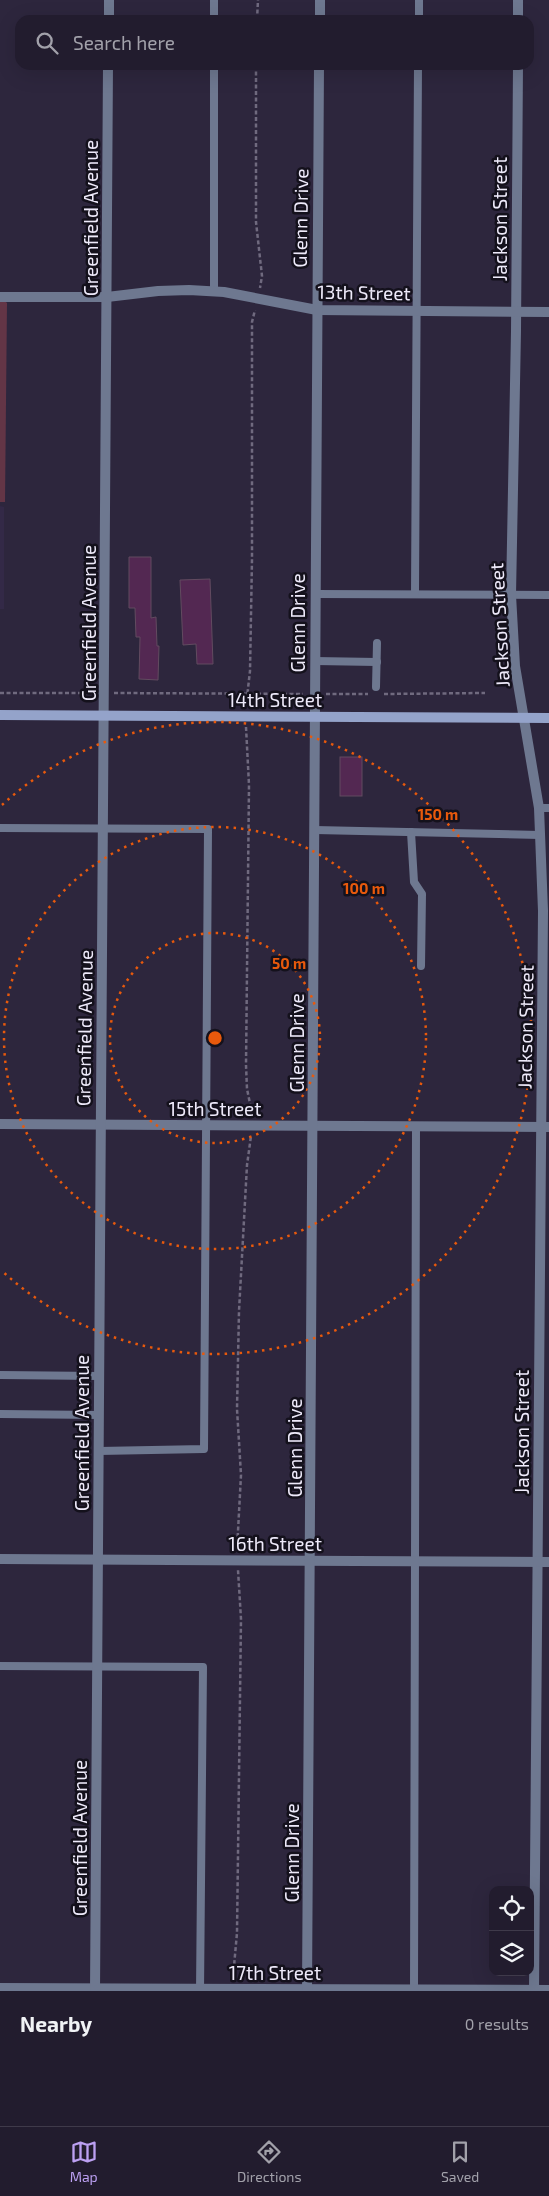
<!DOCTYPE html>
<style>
body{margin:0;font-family:"Exo 2",sans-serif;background:#2e293a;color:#f1f3f6}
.controls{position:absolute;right:15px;bottom:15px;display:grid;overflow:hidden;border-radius:10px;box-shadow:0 5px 20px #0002}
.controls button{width:45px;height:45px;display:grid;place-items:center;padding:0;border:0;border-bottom:1px solid #3f3a4a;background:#221c2e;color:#f1f3f6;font:25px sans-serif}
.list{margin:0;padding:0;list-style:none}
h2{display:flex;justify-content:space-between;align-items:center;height:65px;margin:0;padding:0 20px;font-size:21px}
h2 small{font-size:16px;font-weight:400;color:#a2a1aa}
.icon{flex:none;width:28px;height:28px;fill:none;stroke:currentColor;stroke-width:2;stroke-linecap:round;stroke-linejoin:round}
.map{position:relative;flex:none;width:549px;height:1991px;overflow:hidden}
.search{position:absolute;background:#221c2e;box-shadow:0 5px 20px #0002;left:15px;right:15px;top:15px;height:55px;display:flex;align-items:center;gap:12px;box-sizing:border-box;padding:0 18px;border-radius:15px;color:#a2a1aa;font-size:19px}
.sheet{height:135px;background:#221c2e}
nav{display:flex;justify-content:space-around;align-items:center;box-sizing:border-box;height:70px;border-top:1px solid #3f3a4a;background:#221c2e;font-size:14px;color:#a2a1aa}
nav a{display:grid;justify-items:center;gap:2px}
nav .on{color:#bca0f2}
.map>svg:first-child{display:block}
.built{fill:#332947}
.green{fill:#633546}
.building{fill:#532852;stroke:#624b60}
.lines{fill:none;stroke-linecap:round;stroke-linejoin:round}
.path{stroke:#706a7f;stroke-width:2.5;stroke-dasharray:4 2.5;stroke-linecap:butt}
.lane{stroke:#6e7890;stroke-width:8}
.street{stroke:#6e7890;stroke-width:10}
.secondary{stroke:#94a3ca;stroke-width:10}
.ring{fill:none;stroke:#e8590c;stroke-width:2.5;stroke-dasharray:2.5 5}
.labels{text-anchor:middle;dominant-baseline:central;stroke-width:5;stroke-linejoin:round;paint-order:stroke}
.street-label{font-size:19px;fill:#eeeafa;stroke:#14111c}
.centre{fill:#e8590c;stroke:#14111c;stroke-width:2.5}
.ring-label{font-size:15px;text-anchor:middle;font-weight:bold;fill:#e8590c;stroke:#14111c;stroke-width:5;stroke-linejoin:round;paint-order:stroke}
</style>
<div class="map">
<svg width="549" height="1991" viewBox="0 0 549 1991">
<rect width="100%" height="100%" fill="#2d263d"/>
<polygon class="built" points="0,506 4,507 4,609 0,609"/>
<polygon class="green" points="0,297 7,303 5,502 0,502"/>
<g class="building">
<polygon points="129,557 151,557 151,618 156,617 157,646 159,646 158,680 139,679 140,637 136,637 135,608 129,608"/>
<polygon points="210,579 213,664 197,664 196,644 183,645 180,580"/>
<rect x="340" y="757" width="22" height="39"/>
</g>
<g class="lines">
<g class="path">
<polyline points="257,20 258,0"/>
<polyline points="256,65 256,222 262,276 260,288"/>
<polyline points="0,693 93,693"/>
<polyline points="114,693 303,694"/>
<polyline points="326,694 368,694"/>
<polyline points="384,694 485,693"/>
<polyline points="246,706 250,671 252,559 252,322 255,310"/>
<polyline points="246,727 249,785 246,1065 247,1089 252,1113"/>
<polyline points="237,1550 241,1475 237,1409 239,1311 247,1165 251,1136"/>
<polyline points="233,1977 237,1933 241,1619 238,1570"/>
</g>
<g class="lane">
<polyline points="214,20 214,0"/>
<polyline points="419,20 419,0"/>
<polyline points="214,65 214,292"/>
<polyline points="315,594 549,595"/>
<polyline points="415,594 418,65"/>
<polyline points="315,661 377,662"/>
<polyline points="376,687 377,643"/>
<polyline points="539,808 549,808"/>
<polyline points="0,828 208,829 204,1449 99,1451"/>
<polyline points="315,830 540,835"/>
<polyline points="411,832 414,882 422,894 421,966"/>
<polyline points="0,1375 99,1376"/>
<polyline points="0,1414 99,1415"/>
<polyline points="0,1666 203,1667 200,1991"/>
<polyline points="414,1991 416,1127"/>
</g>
<g class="street">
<polyline points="109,20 109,0"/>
<polyline points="320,20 320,0"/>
<polyline points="518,20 518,0"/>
<polyline points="518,65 516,331 511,595 515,666 539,808 543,911 534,1991"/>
<polyline points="0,297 107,297 158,291 189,290 224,292 317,310 549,312"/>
<polyline points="0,1124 549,1127"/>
<polyline points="0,1559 549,1562"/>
<polyline points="0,1988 549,1990"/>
<polyline points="95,1991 108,65"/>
<polyline points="307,1991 319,65"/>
</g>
<polyline class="secondary" points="0,715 549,718"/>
</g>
<g class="ring">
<circle cx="215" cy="1038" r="105"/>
<circle cx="215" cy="1038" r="211"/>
<path d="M2 805A316 316 0 1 1 2 1271"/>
</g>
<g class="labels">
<g class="street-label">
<text transform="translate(90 218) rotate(-90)">Greenfield Avenue</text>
<text transform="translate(300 218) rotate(-89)">Glenn Drive</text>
<text transform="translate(499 219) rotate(-90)">Jackson Street</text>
<text transform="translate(364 292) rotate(1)">13th Street</text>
<text transform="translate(88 623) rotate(-90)">Greenfield Avenue</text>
<text transform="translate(297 623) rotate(-90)">Glenn Drive</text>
<text transform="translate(499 625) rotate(-93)">Jackson Street</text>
<text x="275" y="699">14th Street</text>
<text transform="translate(525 1027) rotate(-89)">Jackson Street</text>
<text transform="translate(84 1028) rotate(-89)">Greenfield Avenue</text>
<text transform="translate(296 1043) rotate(-90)">Glenn Drive</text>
<text x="215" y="1108">15th Street</text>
<text transform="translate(521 1432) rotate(-90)">Jackson Street</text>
<text transform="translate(81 1433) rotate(-90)">Greenfield Avenue</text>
<text transform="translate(294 1448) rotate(-90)">Glenn Drive</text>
<text x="275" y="1543">16th Street</text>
<text transform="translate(79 1838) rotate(-90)">Greenfield Avenue</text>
<text transform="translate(291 1853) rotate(-90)">Glenn Drive</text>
<text x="275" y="1972">17th Street</text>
</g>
</g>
<circle cx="215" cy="1038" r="8" class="centre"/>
<g class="ring-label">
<text x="438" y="820">150 m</text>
<text x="364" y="894">100 m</text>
<text x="289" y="969">50 m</text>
</g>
</svg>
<div class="controls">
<button><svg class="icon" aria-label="locate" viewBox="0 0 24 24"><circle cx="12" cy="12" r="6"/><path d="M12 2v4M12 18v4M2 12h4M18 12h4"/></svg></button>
<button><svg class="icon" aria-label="layers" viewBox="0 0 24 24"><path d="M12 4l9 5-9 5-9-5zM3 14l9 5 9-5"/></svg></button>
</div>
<div class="search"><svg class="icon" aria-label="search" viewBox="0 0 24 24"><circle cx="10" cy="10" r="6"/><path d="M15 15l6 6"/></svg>Search here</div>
</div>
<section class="sheet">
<h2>Nearby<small>0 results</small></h2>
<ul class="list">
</ul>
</section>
<nav>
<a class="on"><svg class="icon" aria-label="map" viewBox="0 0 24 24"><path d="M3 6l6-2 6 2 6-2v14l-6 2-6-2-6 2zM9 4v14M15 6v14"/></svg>Map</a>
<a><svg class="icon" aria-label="directions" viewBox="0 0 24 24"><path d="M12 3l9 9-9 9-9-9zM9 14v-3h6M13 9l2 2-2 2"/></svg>Directions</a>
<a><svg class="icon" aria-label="saved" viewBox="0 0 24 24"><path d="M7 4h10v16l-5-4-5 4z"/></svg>Saved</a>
</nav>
